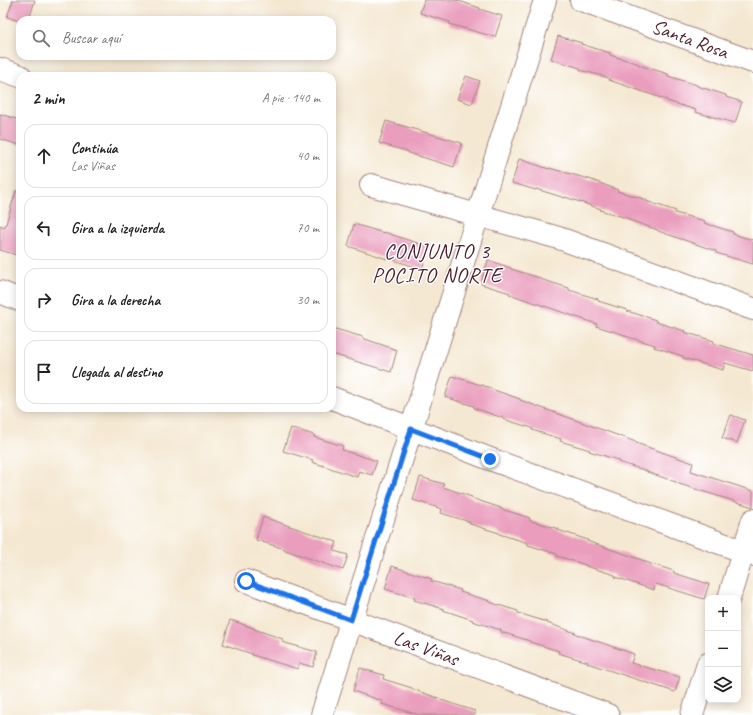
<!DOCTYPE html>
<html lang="es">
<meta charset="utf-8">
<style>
body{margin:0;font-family:Caveat,sans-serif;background:#f6f6f6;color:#222}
.controls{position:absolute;right:12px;bottom:12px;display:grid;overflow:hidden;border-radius:8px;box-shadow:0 2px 10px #0003}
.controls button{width:36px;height:36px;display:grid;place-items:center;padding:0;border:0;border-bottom:1px solid #e0e0e0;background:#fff;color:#222;font:20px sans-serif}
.stop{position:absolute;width:12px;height:12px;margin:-9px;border:3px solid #1a73e8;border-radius:50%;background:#fff}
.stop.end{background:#1a73e8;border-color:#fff;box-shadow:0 1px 4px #0008}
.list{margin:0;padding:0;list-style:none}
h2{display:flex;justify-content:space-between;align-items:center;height:52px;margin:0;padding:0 16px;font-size:17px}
h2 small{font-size:13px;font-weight:400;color:#767676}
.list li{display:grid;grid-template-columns:26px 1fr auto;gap:12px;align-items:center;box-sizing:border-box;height:64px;margin:0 8px 8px;padding:0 8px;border:1px solid #e0e0e0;border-radius:12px}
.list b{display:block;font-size:15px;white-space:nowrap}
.list p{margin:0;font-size:13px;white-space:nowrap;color:#767676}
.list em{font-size:13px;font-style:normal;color:#767676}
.icon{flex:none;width:22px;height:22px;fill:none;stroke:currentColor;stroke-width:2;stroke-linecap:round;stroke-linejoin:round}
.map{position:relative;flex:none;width:753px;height:715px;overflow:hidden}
.search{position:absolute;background:#fff;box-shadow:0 2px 10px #0003;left:16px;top:16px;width:320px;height:44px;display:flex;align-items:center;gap:10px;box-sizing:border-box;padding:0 14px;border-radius:12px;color:#767676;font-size:15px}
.panel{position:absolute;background:#fff;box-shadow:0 2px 10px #0003;left:16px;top:72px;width:320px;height:340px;border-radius:12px}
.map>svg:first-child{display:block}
.building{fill:#ea9dbd}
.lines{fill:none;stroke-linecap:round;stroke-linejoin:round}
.street-casing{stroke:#a0847e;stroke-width:24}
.street{stroke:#fff;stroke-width:22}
.route{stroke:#1a73e8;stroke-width:5}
.labels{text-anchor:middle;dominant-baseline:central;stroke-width:3;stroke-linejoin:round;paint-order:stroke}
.street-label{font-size:20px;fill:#4a1f2b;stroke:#fff}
.neighbourhood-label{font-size:21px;letter-spacing:1px;fill:#4a1f2b;stroke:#fff}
</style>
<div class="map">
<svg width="753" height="715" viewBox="0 0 753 715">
<rect width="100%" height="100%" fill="#fff"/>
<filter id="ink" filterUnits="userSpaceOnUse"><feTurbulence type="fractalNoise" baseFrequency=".025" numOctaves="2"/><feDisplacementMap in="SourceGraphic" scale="8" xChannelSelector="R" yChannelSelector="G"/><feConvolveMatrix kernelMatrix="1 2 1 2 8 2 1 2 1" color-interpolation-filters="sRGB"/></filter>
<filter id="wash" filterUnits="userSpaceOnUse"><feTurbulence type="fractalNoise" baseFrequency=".012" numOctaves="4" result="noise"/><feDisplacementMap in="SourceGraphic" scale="16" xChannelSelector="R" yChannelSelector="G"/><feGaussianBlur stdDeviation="0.9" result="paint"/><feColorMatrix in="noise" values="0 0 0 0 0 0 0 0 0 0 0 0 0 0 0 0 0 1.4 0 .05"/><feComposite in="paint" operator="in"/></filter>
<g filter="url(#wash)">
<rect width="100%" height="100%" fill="#f5e8d2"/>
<g id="blocks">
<g class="building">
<polygon points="13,0 35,0 29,20 16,20 7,17"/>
<polygon points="424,0 456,0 480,8 479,9 502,16 495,37 449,24 450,22 420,13"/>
<polygon points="558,36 582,43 581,44 610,53 610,55 639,64 639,65 668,74 668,76 697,85 697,86 726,95 726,97 742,102 735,123 695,112 696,110 667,101 667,100 609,80 609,78 580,70 580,68 551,59"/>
<polygon points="466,76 480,81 472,104 457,99"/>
<polygon points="0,114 20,120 20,145 0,139"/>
<polygon points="386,121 462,143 454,167 409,153 409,152 379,143"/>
<polygon points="519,159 549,169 549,168 589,179 618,190 617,191 647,200 646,201 676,211 675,213 705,221 704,223 733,232 733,234 753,240 753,264 716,253 716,251 658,231 658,230 629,220 630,219 600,210 601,209 565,197 565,198 536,189 536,190 512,183"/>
<polygon points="16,191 20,191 20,256 0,250 0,225 5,227"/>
<polygon points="354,224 384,233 384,232 429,247 422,269 387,258 387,259 348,246"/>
<polygon points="488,260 511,268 511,269 540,278 540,279 569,288 569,290 598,299 598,301 627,310 627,311 656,320 656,322 685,331 684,332 714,341 713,343 753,355 753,371 725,363 723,370 683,358 683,356 654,347 655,345 625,336 625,335 596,326 597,324 509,294 510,293 481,284"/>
<polygon points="332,328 363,337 362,338 397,350 391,372 332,354"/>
<polygon points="452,376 491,388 491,389 520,399 520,400 636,442 636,443 693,463 691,471 753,491 753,507 676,483 676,482 647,472 647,471 618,462 618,460 589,451 590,450 560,441 561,439 532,430 532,428 503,419 503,418 474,408 474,406 445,397"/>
<polygon points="731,415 745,420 737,443 722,438"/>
<polygon points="291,428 314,435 314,437 343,446 342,450 377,461 372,475 359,471 357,477 312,462 313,460 283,451"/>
<polygon points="420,477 444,484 443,487 472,497 471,498 501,508 501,509 530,518 529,520 559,529 558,530 588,540 587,541 645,561 645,562 674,571 674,573 709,584 704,599 656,584 654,590 615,577 615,575 586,566 586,565 557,556 557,554 528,545 528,543 499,534 499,533 470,524 470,522 441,513 442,509 413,500"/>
<polygon points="263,517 337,542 334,551 348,555 343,570 285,550 285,549 256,540"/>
<polygon points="392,566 432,579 431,581 461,590 460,592 490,601 489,602 518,611 518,613 547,622 547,623 576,633 576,634 634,654 631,663 680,677 675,692 587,663 588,662 558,653 559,651 530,642 530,641 501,632 501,630 472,621 473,620 443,610 444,609 414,600 415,598 385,589"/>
<polygon points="230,620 254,628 254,629 283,639 282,642 317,652 313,667 299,663 298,669 252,655 252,654 223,644"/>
<polygon points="360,668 384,675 383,679 412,688 412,689 441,699 441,700 475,711 475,715 419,715 382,704 382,701 353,691"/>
</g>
</g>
</g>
<g filter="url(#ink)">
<use href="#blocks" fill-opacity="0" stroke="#a0847e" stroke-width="1"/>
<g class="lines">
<defs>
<g id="street">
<polyline points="581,0 753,62"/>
<polyline points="0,69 20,76"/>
<polyline points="371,185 559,238 753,309"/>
<polyline points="0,292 20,300"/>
<polyline points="332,398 490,459 753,555"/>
<polyline points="246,581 608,715"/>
<polyline points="729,598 753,520"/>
<polyline points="322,715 545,0"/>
<polyline points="692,715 708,664"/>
</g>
</defs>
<use href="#street" class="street-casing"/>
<use href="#street" class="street"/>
</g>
</g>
<g class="lines" filter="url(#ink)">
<polyline class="route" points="246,581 351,620 411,429 490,459"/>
</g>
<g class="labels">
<g class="street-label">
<text transform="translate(690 39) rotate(20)">Santa Rosa</text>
<text transform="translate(426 648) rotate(20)">Las Viñas</text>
</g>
<g class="neighbourhood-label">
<text x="437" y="251">CONJUNTO 3<tspan x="437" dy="24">POCITO NORTE</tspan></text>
</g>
</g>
</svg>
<div class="controls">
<button>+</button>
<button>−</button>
<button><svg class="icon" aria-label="layers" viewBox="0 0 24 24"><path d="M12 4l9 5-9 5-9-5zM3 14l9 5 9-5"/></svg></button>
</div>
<div class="stop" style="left:246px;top:581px"></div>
<div class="stop end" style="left:490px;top:459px"></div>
<div class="search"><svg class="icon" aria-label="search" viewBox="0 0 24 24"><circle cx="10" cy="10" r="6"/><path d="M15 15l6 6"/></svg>Buscar aquí</div>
<section class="panel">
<h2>2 min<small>A pie · 140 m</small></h2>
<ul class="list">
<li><svg class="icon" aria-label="ahead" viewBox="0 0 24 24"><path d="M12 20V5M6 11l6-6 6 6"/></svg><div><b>Continúa</b><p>Las Viñas</p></div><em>40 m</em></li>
<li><svg class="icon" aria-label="left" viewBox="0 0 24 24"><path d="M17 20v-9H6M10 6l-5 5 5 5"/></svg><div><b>Gira a la izquierda</b></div><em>70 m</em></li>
<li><svg class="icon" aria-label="right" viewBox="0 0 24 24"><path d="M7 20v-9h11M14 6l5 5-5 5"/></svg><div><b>Gira a la derecha</b></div><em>30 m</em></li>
<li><svg class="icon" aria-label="arrive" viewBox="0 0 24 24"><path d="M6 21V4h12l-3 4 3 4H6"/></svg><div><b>Llegada al destino</b></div></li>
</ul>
</section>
</div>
